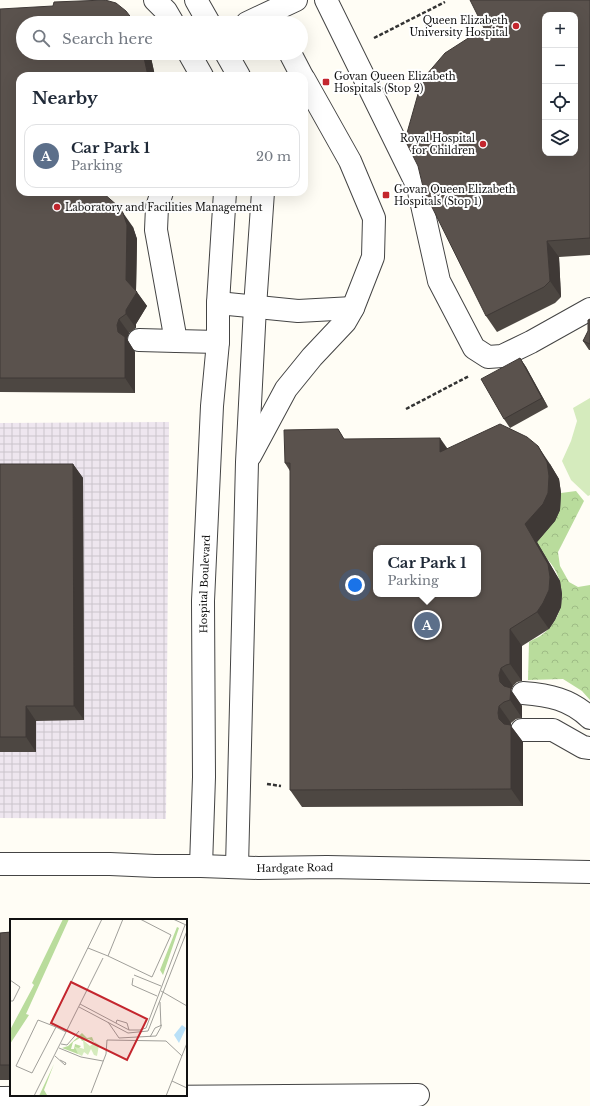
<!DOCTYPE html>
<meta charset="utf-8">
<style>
body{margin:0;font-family:"Libre Baskerville",serif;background:#f6f6f7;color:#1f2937}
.controls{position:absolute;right:12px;top:12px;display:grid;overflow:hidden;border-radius:8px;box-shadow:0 4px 16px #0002}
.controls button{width:36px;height:36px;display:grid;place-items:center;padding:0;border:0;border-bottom:1px solid #e0e1e3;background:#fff;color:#1f2937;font:20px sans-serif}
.you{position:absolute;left:355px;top:585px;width:14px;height:14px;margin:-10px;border:3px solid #fff;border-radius:50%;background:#1a73e8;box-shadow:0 0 0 6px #1a73e833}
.badge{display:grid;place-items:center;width:26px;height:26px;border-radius:50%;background:#b45309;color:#fff;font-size:13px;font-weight:700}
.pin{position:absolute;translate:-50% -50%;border:2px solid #fff;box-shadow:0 1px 4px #0006}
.popup{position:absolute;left:373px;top:545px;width:108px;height:52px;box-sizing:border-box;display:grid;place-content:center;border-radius:8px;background:#fff;filter:drop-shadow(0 1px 3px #0005);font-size:13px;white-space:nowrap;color:#747a83}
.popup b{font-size:15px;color:#1f2937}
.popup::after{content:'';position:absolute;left:50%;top:100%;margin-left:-8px;border:8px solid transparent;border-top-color:#fff}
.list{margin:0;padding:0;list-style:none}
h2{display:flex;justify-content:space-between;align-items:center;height:52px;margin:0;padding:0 16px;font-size:17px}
h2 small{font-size:13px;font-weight:400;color:#747a83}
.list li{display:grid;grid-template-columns:26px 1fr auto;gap:12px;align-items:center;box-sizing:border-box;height:64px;margin:0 8px 8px;padding:0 8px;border:1px solid #e0e1e3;border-radius:12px}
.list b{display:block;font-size:15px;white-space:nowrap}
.list p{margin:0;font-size:13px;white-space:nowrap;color:#747a83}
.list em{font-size:13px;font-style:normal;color:#747a83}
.icon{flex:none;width:22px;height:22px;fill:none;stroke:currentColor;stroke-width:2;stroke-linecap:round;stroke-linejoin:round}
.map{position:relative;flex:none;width:590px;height:1106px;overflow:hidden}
.search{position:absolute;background:#fff;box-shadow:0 4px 16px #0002;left:16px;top:16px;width:292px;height:44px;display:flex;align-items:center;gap:10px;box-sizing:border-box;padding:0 14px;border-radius:22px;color:#747a83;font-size:15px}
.panel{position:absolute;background:#fff;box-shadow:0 4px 16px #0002;left:16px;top:72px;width:292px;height:124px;border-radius:12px}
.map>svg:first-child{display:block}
.industrial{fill:url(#industrial-grid)}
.grass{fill:#d5ebbd}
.forest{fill:url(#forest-crowns)}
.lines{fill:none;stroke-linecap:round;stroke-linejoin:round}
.minor-casing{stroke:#444;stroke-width:24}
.path{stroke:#333;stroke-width:2.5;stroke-dasharray:4 2;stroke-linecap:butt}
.minor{stroke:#fff;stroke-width:22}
.wall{fill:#4d4742}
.shaded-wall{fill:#3f3936}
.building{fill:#5a524d;stroke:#3f3936;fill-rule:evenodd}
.poi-dot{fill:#c4262e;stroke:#fff;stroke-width:1.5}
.labels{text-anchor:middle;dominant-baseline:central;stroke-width:4;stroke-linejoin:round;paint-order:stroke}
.poi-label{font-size:10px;fill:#111;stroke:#fff;text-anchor:start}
.street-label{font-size:10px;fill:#111;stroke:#fff}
.inset-road{fill:none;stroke:#a09f9a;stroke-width:1}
.view{fill:#c4262e;fill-opacity:0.15;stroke:#c4262e;stroke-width:2}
.inset-edge{fill:none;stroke:#111;stroke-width:2}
</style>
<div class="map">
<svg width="590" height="1106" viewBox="0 0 590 1106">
<defs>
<pattern id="industrial-grid" width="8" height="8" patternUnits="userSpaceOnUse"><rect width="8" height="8" fill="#eee6ef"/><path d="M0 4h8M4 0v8" fill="none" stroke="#cbc4cc"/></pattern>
<pattern id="forest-crowns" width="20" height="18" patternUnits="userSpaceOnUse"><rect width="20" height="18" fill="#b9dc9c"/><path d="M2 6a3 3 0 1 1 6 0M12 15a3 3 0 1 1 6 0" fill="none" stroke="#9ebc85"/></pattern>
</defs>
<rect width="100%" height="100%" fill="#fffdf5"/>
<polygon class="industrial" points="169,422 166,819 0,818 0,423"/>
<polygon class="grass" points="590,398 590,495 588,496 571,480 562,461 571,441 577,421 573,408"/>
<path class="forest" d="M 576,491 L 584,501 L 558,552 L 560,566 L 569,582 L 578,587 L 590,585 L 590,700 L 582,691 L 563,679 L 528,680 L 529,642 C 536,638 544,635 549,628 C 567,610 565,578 548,560 C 545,557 541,555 538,552 C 535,550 533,545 531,542 L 561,493 Z"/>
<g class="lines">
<defs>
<g id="minor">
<polyline points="155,0 166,11 173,23"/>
<polyline points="196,0 209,23"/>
<polyline points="326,0 418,187 439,281 474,348 488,357 502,356 531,342 590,309"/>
<polyline points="247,23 296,0"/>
<polyline points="189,53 202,76"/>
<polyline points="226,53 239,76"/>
<polyline points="290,53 302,76"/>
<polyline points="162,192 157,207 156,230 176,341 218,342"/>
<polyline points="218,303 298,311 353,308"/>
<polyline points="139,340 176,341"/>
<polyline points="250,456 286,389 312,357 345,322 353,308 373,257 374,218 350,161 304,79"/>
<path d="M 523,693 C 549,695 570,699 590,718"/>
<polyline points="522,730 553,730 583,747 590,748"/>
<path id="s1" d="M 0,864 L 110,864 L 155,866 L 201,866 L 258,868 L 327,867 L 590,872"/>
<path id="s2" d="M 201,866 L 204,777 L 203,601 L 212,406 L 218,342 L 218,303 L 225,192"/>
<polyline points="237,867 247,462 255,307 263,192"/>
<polyline points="0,1098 418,1095"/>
</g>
</defs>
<use href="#minor" class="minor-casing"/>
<g class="path">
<polyline points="374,38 445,2"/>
<polyline points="406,409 469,376"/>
<polyline points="267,784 281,786"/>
</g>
<use href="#minor" class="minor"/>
</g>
<g class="wall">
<polygon points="590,0 590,255 559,257 561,297 555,303 497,332 486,316 484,28"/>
<polygon points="0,9 23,53 150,53 155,76 20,76 20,192 133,227 137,239 136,291 147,306 136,324 136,328 129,333 127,339 135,352 135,393 0,392"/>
<polygon points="590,319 590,350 589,350 583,341 588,331"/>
<polygon points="520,358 526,367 548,407 510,428 504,419"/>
<polygon points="338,429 344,439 447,449 550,464 559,479 561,493 560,510 555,521 537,542 560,581 562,594 561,607 555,620 549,629 522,646 522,681 517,682 513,686 511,690 522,706 522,718 516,719 511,723 511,726 523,742 523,806 302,807 290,790 290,471 285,463"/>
<polygon points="0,464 73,464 83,478 84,720 36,721 36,752 0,752"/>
<polygon points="11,932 11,1080 0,1080 0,933"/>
</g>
<g class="shaded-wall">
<polygon points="143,53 150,53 155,76 148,76"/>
<polygon points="119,207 133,227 137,239 136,292 137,292 147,306 136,324 136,328 126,314 126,280"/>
<polygon points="547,241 559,257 561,297 550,281"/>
<polygon points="119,319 129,333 127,339 135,352 135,393 125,378 118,332 117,325"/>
<polygon points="520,358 526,367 548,407 542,398"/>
<polygon points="440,438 452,455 440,452"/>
<polygon points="538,446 550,464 559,479 561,493 560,510 555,521 537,542 560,581 562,594 561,607 555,620 549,629 537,612 525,524"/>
<polygon points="73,464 83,478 84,720 74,706"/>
<polygon points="510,629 522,646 522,681 510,664"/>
<polygon points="501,668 513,686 511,690 522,706 522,718 510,700 500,682 499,675"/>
<polygon points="26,706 36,721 36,752 26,737"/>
<polygon points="499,706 511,723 511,726 523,742 523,806 511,789 498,713"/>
</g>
<g class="building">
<polygon points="105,0 116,3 126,11 133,20 135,23 23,23 23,53 143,53 148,76 20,76 20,192 102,192 119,207 123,213 127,225 126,280 137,292 126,310 126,314 119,319 117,325 118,332 125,337 125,378 0,378 0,9 53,6 54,2"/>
<path d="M 470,0 L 590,0 L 590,238 L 547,241 L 550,281 L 544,287 L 486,316 L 424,191 L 418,166 L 405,140 L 418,94 L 427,74 L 445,53 L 484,28 ZM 545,15 L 575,15 L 575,153 L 545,153 Z"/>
<polygon points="590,319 590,344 583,341 588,331 588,320"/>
<polygon points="520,358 542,398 504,419 481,379"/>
<path d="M 500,424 L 527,437 L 538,446 L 547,462 L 549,476 L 548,493 L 543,504 L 525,524 L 548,564 L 550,577 L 549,590 L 543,603 L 537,612 L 510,629 L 510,664 L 506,665 L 501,668 L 499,675 L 500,682 L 504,686 L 511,688 L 510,700 L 504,702 L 499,706 L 498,713 L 499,719 L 504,724 L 511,725 L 511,789 L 290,790 L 290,463 L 285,463 L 284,430 L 338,429 L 344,439 L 440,438 L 440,452 ZM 376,548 L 478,548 L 478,594 L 376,594 Z"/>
<polygon points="0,464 73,464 74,706 26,706 26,737 0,737"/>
<polygon points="11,932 11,1065 0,1065 0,933"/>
</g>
<g class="poi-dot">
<circle cx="516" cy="26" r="4"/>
<rect x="322" y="78" width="8" height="8" rx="2"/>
<circle cx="483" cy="144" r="4"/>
<rect x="382" y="191" width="8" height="8" rx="2"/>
<circle cx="57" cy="207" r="4"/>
</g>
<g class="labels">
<g class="poi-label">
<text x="508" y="20" text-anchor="end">Queen Elizabeth<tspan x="508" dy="12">University Hospital</tspan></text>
<text x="334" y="76">Govan Queen Elizabeth<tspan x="334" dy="12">Hospitals (Stop 2)</tspan></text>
<text x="475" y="138" text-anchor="end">Royal Hospital<tspan x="475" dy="12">for Children</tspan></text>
<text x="394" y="189">Govan Queen Elizabeth<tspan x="394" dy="12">Hospitals (Stop 1)</tspan></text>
<text x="65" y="207">Laboratory and Facilities Management</text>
</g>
<g class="street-label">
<text stroke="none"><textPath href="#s2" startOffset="282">Hospital Boulevard</textPath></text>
<text stroke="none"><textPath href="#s1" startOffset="295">Hardgate Road</textPath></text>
</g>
</g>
<g transform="translate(10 919)">
<rect width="177" height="177" fill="#fffdf5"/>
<path d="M 73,121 L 80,127 L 85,123 L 89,126 L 87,137 L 84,136 L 81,130 L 78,136 L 74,133 L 72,137 L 66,134 L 65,127 L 74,130 Z" fill="#d5ebbd"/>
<path d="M 53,0 L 59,0 L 16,95 L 19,96 L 0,125 L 0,111 L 24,66 L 22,64 ZM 167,8 L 169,9 L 153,56 L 150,51 ZM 72,114 L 77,119 L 82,118 L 84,123 L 79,120 L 72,122 L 70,119 L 63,123 L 61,130 L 64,130 L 65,125 L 71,127 L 69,129 L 65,128 L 68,135 L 52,129 L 58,127 ZM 44,145 L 34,171 L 37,176 L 29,177 Z" fill="#b9dc9c"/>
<path d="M 172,106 L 176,109 L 169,124 L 164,116 Z" fill="#b9e0f7"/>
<path class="inset-road" d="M 163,0 L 176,6M 78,29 L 98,37 L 113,0M 98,37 L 142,58 L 161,16 L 130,0M 124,56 L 151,67M 123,59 L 122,66 L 147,77M 0,61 L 10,68 L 3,82 L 0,82M 151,72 L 177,87M 70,85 L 119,111 L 130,111 L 136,109 L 175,6M 69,88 L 118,114 L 138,112 L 177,12M 47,92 L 92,0M 98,103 L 109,119 L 146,117 L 151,108 L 150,83M 106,104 L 107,101 L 117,104 L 119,111M 46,108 L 22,154 L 6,147 L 28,101 L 46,108 L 56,113M 140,118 L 145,109 L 152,106M 51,125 L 57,126 L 69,112M 49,129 L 71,138 L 93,142M 45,137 L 55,146 L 56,144 L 50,141M 162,162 L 177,169M 81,174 L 96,135 L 97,121 L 156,122 L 172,137M 24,177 L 93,39M 156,177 L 177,124"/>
<path class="view" d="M 61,63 L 137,100 L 117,141 L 41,104 Z"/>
<rect width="177" height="177" class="inset-edge"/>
</g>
</svg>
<div class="controls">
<button>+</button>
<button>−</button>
<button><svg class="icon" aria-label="locate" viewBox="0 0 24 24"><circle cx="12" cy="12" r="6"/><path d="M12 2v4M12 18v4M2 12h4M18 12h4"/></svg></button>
<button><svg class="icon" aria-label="layers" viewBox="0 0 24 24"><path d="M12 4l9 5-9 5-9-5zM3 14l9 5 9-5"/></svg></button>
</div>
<div class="you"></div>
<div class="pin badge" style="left:427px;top:625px;background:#5c6f8a">A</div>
<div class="popup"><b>Car Park 1</b>Parking</div>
<div class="search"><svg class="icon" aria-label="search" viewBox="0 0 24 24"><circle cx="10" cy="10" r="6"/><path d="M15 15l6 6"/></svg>Search here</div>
<section class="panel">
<h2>Nearby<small></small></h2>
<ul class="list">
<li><span class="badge" style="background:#5c6f8a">A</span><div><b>Car Park 1</b><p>Parking</p></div><em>20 m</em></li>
</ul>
</section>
</div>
